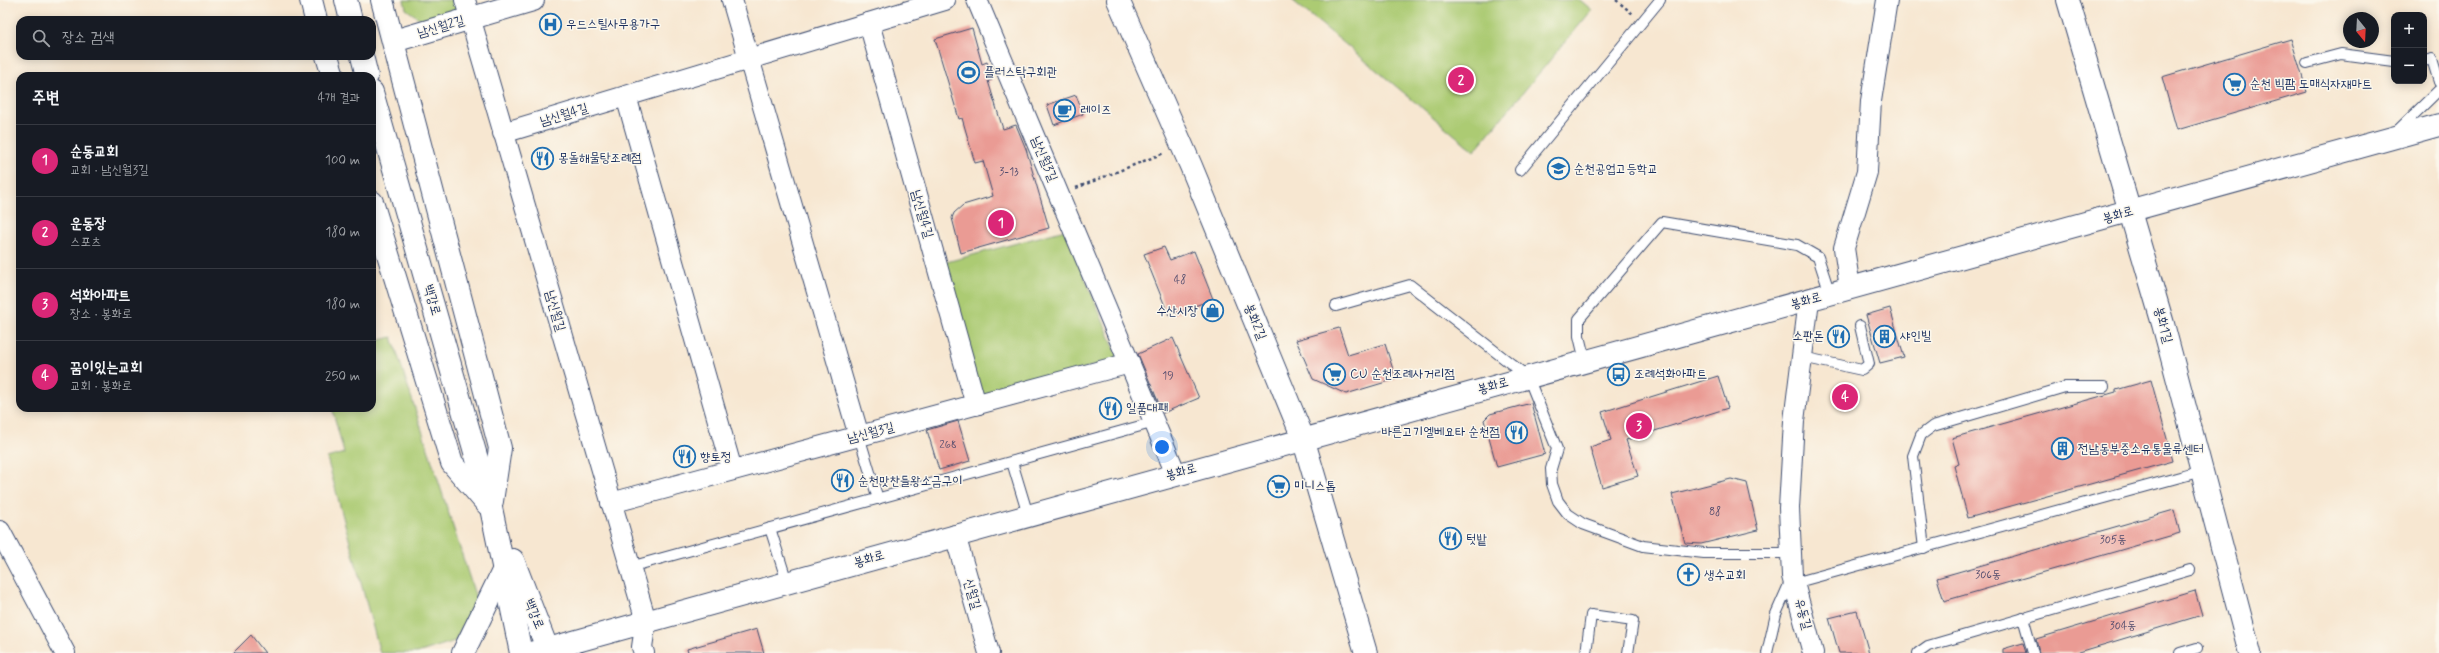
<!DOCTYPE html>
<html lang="ko">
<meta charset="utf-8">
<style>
body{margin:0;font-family:Mynerve,"Poor Story",sans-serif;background:#242831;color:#f1f3f6}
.controls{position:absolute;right:12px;top:12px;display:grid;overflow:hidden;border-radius:8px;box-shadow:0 2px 10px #0003}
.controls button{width:36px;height:36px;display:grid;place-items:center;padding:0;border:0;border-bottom:1px solid #363941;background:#171b24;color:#f1f3f6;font:20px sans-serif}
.compass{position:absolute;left:2343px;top:12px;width:36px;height:36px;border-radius:50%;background:#171b24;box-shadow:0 2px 10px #0003;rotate:162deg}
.you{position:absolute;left:1162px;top:447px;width:14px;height:14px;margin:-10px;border:3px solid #fff;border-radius:50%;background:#1a73e8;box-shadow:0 0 0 6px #1a73e833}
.badge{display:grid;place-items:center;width:26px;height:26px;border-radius:50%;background:#db2777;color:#fff;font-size:13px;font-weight:700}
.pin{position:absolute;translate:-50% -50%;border:2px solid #fff;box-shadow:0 1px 4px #0006}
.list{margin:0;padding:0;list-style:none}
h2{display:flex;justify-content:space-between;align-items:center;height:52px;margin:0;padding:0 16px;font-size:17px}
h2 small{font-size:13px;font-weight:400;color:#9ea1a6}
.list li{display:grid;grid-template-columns:26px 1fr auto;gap:12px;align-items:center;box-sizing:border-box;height:72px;padding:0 16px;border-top:1px solid #363941}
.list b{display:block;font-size:15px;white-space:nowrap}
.list p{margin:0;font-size:13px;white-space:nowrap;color:#9ea1a6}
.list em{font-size:13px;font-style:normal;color:#9ea1a6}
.icon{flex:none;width:22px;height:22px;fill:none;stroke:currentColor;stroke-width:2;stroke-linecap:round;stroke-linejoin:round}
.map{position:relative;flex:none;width:2439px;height:653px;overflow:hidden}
.search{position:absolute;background:#171b24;box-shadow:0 2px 10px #0003;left:16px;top:16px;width:360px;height:44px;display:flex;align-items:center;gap:10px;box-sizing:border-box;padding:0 14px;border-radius:12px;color:#9ea1a6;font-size:15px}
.panel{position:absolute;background:#171b24;box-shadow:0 2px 10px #0003;left:16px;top:72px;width:360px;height:340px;border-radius:12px}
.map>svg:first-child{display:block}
.green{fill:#accb73;stroke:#647d68}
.building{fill:#ea9b94}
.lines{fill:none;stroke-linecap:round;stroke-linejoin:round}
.service-casing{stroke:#3c4b6f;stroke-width:12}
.minor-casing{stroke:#3c4b6f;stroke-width:22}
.tertiary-casing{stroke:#3c4b6f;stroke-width:24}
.secondary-casing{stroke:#3c4b6f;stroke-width:24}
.primary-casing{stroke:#3c4b6f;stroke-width:24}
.path{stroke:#3c4b6f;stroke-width:2.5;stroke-dasharray:3 3;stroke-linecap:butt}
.service{stroke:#fff;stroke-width:10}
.minor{stroke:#fff;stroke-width:20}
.tertiary{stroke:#fff;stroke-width:22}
.secondary{stroke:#fff;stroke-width:22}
.primary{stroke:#fff;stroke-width:22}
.labels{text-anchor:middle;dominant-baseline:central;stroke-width:3;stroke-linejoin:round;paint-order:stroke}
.number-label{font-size:11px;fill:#4f4a6c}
.poi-label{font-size:13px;fill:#1b2f5e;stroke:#fbf7ec;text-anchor:start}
.street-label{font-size:13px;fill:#1b2f5e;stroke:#fbf7ec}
</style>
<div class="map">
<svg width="2439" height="653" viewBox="0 0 2439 653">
<rect width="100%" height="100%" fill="#fbf7ec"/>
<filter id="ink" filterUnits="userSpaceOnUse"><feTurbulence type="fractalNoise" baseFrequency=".025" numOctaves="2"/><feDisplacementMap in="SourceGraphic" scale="8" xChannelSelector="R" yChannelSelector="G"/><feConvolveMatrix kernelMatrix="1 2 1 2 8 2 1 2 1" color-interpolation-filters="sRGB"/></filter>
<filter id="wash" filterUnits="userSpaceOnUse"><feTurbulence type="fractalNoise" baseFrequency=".012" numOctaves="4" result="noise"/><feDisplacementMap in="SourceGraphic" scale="16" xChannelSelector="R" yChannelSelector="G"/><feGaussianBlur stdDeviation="0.9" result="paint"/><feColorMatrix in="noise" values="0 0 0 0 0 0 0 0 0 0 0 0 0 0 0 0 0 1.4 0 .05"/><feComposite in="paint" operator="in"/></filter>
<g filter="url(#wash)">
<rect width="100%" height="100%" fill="#f7e7d1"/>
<g class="green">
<polygon points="404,0 455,0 457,10 438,16 420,19 406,9"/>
<polygon points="1292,0 1580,0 1592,10 1474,151"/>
<polygon points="1065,230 1119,359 980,397 943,263"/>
<polygon points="392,337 476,598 455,641 417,653 380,653 327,458 344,453 332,408 372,408 372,342"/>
</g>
<g id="blocks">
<g class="building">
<polygon points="972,28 982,64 987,62 992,80 988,81 1003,129 1016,125 1026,149 1049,228 961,253 952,218 954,213 963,205 993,196 983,161 975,163 962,118 959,119 935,39"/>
<polygon points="2291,39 2307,92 2177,130 2162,77"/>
<polygon points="1076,95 1083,114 1054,125 1047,105"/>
<polygon points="1164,247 1170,260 1194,251 1213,299 1169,316 1144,254"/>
<polygon points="1890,308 1904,357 1880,363 1866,315"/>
<polygon points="1339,328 1348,355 1385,344 1396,379 1346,394 1313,379 1296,340"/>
<polygon points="1173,338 1199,398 1163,413 1138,354"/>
<polygon points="1718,376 1728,408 1626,440 1638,476 1602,487 1590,447 1611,440 1602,412"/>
<polygon points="2151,380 2173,461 1968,518 1954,466 1959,464 1952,438 2116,392 2116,390"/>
<polygon points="1531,403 1545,454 1497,467 1484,420 1490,414"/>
<polygon points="958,421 970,461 939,470 927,430"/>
<polygon points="1731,479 1747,483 1758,530 1701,544 1685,543 1672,494"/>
<polygon points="2174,510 2180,533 1944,601 1937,578"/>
<polygon points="2195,591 2202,615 2076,653 2039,653 2036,639"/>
<polygon points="1857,611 1869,653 1839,653 1829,618"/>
<polygon points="757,629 764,653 688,653 687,649"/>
<polygon points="251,635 265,653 233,653"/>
<polygon points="2023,643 2026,653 2003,653 2003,649"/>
</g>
</g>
</g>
<g filter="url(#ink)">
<use href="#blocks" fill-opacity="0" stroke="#3c4b6f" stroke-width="1"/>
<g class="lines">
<defs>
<g id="service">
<polyline points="2424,61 2432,59 2439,82"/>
<polyline points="2307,63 2341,54 2394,61"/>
<polyline points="2396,132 2439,90"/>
<polyline points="1520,170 1660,0"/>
<polyline points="1336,306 1410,285 1528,377 1557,449 1551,469 1552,484 1558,501 1568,514 1583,524 1643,546 1704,553 1792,553"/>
<polyline points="1802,357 1862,370 1869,364 1860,326"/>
<polyline points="1585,361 1579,336 1579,319 1662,222 1797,245 1818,257 1830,294"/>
<polyline points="859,436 878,499"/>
<polyline points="1012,462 1028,515"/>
<polyline points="770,528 787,582"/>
<polyline points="1924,548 1913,456 1921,435 1933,426 2065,387 2104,387"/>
<polyline points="630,567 1155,422"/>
<polyline points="1794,583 2202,471"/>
<polyline points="2023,618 2033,653"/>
<polyline points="1586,653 1591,615 1633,621 1628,653"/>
<polyline points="1767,653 1776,614 1791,580"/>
<polyline points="1918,653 1928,646 2190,570"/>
<polyline points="2180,653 2197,648"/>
</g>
<g id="minor">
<polyline points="465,0 646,621 642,647 644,653"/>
<polyline points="732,0 859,436"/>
<polyline points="977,0 1176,474"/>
<polyline points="869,23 976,405"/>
<polyline points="626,96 732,470"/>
<polyline points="503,133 945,0"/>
<polyline points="1850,288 1844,248 1867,172 1871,101 1887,0"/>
<polyline points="1809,300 1794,421 1789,508 1792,576 1813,653"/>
<polyline points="611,503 1130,363"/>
<polyline points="0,531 65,653"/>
<polyline points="955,535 989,653"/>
</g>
<g id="tertiary">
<polyline points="1118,0 1191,166 1303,438 1366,653"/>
<polyline points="2068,0 2163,324 2250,653"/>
<polyline points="394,41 533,0"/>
<polyline points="530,653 548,649"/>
</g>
<polyline id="secondary" points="548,649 2439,125"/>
<g id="primary">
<polyline points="311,0 316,20"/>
<polyline points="346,0 351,20"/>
<polyline points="382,0 500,448 492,501"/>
<polyline points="327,56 333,76"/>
<polyline points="362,56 367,76"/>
<polyline points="372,92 491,508 521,653"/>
<polyline points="372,202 452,463 487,504"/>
<polyline points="513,560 549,653"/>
<polyline points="463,653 504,569"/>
</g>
</defs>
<use href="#service" class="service-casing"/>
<use href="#minor" class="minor-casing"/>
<use href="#tertiary" class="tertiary-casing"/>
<use href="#secondary" class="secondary-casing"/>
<use href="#primary" class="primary-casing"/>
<g class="path">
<polyline points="1616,0 1633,14"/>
<polyline points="1076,188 1164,153"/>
</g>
<use href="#service" class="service"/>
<use href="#minor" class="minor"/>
<use href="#tertiary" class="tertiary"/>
<use href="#secondary" class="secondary"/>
<use href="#primary" class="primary"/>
</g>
</g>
<defs>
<symbol id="hospital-ring" viewBox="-11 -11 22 22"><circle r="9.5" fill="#fbf7ec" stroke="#1f6fb2" stroke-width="1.5"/><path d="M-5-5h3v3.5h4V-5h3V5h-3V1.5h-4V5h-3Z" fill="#1f6fb2"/></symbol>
<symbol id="stadium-ring" viewBox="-11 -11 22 22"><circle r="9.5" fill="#fbf7ec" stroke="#1f6fb2" stroke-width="1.5"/><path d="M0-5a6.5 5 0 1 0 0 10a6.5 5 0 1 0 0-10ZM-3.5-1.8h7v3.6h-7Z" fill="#1f6fb2"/></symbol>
<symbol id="supermarket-ring" viewBox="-11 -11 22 22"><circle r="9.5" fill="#fbf7ec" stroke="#1f6fb2" stroke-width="1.5"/><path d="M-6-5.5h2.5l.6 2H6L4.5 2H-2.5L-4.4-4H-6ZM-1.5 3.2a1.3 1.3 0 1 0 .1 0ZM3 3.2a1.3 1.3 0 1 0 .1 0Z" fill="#1f6fb2"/></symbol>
<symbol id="cafe-ring" viewBox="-11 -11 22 22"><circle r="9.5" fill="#fbf7ec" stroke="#1f6fb2" stroke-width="1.5"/><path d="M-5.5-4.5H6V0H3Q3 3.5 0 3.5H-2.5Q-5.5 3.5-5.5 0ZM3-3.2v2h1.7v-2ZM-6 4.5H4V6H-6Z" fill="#1f6fb2"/></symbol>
<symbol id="restaurant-ring" viewBox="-11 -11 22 22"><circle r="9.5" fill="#fbf7ec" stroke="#1f6fb2" stroke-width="1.5"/><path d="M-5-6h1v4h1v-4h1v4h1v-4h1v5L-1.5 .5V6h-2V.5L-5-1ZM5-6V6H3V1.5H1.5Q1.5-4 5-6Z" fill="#1f6fb2"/></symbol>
<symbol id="school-ring" viewBox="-11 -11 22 22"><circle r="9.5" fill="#fbf7ec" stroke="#1f6fb2" stroke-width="1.5"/><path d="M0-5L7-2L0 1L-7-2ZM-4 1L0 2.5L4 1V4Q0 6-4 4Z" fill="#1f6fb2"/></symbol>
<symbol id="shop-ring" viewBox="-11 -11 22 22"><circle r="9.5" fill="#fbf7ec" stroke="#1f6fb2" stroke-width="1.5"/><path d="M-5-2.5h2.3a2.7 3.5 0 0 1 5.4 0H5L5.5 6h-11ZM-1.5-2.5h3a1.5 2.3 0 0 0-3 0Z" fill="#1f6fb2"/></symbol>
<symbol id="building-ring" viewBox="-11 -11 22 22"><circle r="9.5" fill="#fbf7ec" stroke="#1f6fb2" stroke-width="1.5"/><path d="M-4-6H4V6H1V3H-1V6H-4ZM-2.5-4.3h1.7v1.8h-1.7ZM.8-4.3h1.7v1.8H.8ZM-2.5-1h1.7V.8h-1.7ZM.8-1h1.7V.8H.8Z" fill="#1f6fb2"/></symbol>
<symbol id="bus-ring" viewBox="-11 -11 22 22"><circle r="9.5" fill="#fbf7ec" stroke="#1f6fb2" stroke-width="1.5"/><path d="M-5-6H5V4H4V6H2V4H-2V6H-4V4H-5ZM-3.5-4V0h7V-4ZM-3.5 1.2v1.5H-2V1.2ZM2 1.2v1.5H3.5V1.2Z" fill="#1f6fb2"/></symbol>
<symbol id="church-ring" viewBox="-11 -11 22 22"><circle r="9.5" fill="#fbf7ec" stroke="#1f6fb2" stroke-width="1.5"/><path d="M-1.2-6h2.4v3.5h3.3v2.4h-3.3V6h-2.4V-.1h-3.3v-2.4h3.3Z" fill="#1f6fb2"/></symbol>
</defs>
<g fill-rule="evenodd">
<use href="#hospital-ring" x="538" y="12" width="25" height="25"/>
<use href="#stadium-ring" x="956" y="60" width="25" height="25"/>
<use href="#supermarket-ring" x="2222" y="72" width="25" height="25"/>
<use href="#cafe-ring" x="1052" y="98" width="25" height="25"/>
<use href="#restaurant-ring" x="530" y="146" width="25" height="25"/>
<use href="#school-ring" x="1546" y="156" width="25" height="25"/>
<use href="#shop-ring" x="1200" y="298" width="25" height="25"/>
<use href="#restaurant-ring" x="1826" y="324" width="25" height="25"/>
<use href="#building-ring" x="1872" y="324" width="25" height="25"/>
<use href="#supermarket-ring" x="1322" y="362" width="25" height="25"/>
<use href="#bus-ring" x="1606" y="362" width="25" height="25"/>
<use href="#restaurant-ring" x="1098" y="396" width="25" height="25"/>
<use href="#restaurant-ring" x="1504" y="420" width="25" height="25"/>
<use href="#building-ring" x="2050" y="436" width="25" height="25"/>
<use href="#restaurant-ring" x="672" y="444" width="25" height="25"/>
<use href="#restaurant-ring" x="830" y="468" width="25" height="25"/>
<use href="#supermarket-ring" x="1266" y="474" width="25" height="25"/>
<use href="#restaurant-ring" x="1438" y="526" width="25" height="25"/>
<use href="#church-ring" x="1676" y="562" width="25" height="25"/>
</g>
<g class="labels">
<g class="number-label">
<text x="1009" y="172">3-13</text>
<text x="1180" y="280">48</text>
<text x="1168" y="376">19</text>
<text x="948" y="445">268</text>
<text x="1715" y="512">88</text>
<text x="2113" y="540">305동</text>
<text x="1988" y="575">306동</text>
<text x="2123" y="626">304동</text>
</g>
<g class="poi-label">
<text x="566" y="24">우드스틸사무용가구</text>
<text x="984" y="72">플러스탁구회관</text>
<text x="2250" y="84">순천 빅팜 도매식자재마트</text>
<text x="1080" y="110">레이즈</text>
<text x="558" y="158">몽돌해물탕조례점</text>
<text x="1574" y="169">순천공업고등학교</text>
<text x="1198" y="311" text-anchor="end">수산시장</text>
<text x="1824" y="336" text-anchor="end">소판돈</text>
<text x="1900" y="336">샤인빌</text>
<text x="1350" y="374">CU 순천조례사거리점</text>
<text x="1634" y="374">조례석화아파트</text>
<text x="1126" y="408">일품대패</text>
<text x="1500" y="432" text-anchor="end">바른고기엘베요타 순천점</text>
<text x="2078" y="449">전남동부중소유통물류센터</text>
<text x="700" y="457">향토정</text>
<text x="858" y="481">순천맛찬들왕소금구이</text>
<text x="1294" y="486">미니스톱</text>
<text x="1466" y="539">텃밭</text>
<text x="1704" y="575">생수교회</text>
</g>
<g class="street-label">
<text transform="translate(441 27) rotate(-16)">남신월2길</text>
<text transform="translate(564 115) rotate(-17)">남신월4길</text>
<text transform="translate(1044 159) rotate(67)">남신월3길</text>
<text transform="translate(922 214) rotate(74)">남신월4길</text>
<text transform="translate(2118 215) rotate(-16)">봉화로</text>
<text transform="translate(432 300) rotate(74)">백강로</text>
<text transform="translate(1806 301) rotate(-15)">봉화로</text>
<text transform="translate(555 311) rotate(74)">남신월길</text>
<text transform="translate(1255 322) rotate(68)">봉화2길</text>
<text transform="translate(2163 325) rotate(75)">봉화1길</text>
<text transform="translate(1493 386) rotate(-15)">봉화로</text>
<text transform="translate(871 433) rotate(-15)">남신월3길</text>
<text transform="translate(1181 472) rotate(-15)">봉화로</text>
<text transform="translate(869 559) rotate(-16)">봉화로</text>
<text transform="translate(972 594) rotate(74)">신월길</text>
<text transform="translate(534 614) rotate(68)">백강로</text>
<text transform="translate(1803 614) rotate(75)">유동길</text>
</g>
</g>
</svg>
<div class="controls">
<button>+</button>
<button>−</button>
</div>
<svg class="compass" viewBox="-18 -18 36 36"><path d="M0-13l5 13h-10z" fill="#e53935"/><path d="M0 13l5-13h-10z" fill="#9ea1a6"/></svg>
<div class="you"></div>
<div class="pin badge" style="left:1001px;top:223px">1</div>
<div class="pin badge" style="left:1461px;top:80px">2</div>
<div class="pin badge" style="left:1639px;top:426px">3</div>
<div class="pin badge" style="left:1845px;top:397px">4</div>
<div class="search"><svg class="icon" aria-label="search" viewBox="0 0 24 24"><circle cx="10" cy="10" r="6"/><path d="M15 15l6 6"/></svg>장소 검색</div>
<section class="panel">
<h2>주변<small>4개 결과</small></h2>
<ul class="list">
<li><span class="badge">1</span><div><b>순동교회</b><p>교회 · 남신월3길</p></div><em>100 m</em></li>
<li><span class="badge">2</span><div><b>운동장</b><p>스포츠</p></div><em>180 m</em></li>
<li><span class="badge">3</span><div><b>석화아파트</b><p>장소 · 봉화로</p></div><em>180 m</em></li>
<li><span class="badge">4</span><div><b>꿈이있는교회</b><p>교회 · 봉화로</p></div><em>250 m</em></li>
</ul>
</section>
</div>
